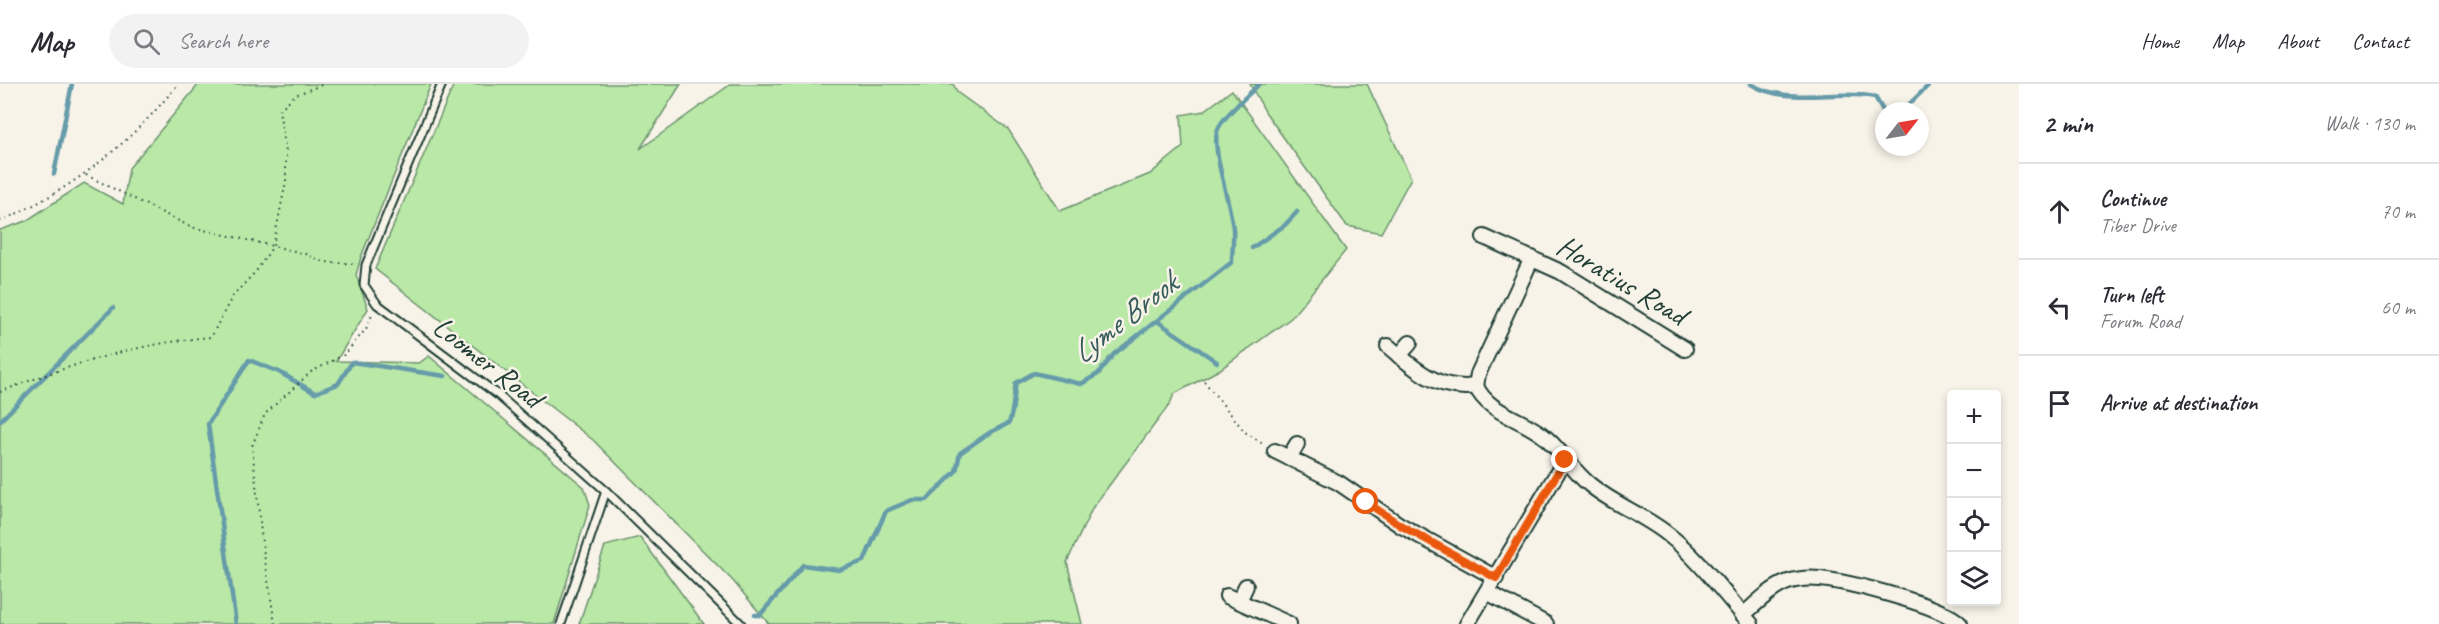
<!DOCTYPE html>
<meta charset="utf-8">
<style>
body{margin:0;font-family:Caveat,sans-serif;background:#f2f2f3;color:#2b2b33}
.controls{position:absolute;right:18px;bottom:18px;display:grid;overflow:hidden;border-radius:6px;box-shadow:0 3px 9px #0003}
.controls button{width:54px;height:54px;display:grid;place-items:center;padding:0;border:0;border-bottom:2px solid #e1e1e2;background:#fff;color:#2b2b33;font:30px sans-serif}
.compass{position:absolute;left:1875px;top:18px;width:54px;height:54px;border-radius:50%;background:#fff;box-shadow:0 3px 9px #0003;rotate:59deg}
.stop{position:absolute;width:18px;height:18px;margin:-14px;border:4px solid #ea580c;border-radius:50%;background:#fff}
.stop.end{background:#ea580c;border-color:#fff;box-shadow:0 2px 6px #0008}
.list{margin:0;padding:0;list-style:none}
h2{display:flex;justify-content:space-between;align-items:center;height:78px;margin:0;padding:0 24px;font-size:26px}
h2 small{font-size:20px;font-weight:400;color:#7c7c81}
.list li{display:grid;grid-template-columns:39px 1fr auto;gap:18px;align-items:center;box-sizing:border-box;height:96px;padding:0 24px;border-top:2px solid #e1e1e2}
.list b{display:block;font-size:22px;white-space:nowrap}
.list p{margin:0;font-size:20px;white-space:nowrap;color:#7c7c81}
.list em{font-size:20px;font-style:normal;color:#7c7c81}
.icon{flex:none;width:33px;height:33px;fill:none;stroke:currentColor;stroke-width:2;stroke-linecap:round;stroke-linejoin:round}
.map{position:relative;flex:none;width:2019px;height:540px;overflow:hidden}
header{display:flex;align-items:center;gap:36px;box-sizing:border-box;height:84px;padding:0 30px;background:#fff;border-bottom:2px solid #e1e1e2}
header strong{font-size:28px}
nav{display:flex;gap:33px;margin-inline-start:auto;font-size:21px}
.search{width:420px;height:54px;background:#f2f2f3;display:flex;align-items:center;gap:15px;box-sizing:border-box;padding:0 21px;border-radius:33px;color:#7c7c81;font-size:22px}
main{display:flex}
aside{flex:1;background:#fff}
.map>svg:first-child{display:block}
.green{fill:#b9e8a7;stroke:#6c926e;stroke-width:1.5}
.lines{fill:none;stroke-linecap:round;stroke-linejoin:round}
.stream{stroke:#669baa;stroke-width:4.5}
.lane-casing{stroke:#1f3d34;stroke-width:11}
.street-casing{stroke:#1f3d34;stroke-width:18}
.path{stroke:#1f3d34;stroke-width:2;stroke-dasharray:1.5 4.5;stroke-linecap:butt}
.lane{stroke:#f7f3e8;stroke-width:7}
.street{stroke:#f7f3e8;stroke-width:14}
.route{stroke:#ea580c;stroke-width:8}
.labels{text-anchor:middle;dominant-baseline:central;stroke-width:5;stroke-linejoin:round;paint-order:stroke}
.street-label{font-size:30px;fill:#1f3d34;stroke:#f7f3e8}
.water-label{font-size:32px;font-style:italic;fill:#375c5b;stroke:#f7f3e8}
</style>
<header>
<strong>Map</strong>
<div class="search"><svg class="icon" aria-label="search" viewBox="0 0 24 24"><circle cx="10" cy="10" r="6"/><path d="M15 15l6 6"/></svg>Search here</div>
<nav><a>Home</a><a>Map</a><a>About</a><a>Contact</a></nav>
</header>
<main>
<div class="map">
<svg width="2019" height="540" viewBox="0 0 2019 540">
<rect width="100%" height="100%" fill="#f7f3e8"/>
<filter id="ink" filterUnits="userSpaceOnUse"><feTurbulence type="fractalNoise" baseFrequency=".0167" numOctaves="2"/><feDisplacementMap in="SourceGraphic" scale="12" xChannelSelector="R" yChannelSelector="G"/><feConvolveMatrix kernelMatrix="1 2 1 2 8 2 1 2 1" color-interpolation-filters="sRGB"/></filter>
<g filter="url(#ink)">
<g class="green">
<polygon points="199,0 431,0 361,173 356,191 368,225 336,277 419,279 429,272 584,403 590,421 554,540 0,540 0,146 26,137 84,99 123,120 129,84"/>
<polygon points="454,0 681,0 640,65 731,0 953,0 958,9 1008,45 1060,127 1150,90 1183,63 1181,31 1204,27 1232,6 1346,166 1291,234 1219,286 1174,310 1170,320 1093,423 1067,478 1082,540 769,540 733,497 593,356 375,185"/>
<polygon points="1250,0 1367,0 1411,94 1381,149 1347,142 1266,29"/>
<polygon points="640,453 704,540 579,540 605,462"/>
</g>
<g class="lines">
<g class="stream">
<path d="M 1751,0 C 1786,22 1836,5 1875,13 L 1884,28"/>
<polyline points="1902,27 1930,0"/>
<polyline points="54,90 72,0"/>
<polyline points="1252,164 1285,141 1297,128"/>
<polyline points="1157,237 1217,278"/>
<polyline points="0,337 113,224"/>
<path d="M 755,531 L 760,531 L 803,481 L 839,486 L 864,477 L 886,427 L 912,416 L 927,416 L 956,387 L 960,369 L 989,349 L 1009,339 C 1014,326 1013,313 1016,299 L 1034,289 L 1081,300 L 1098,290 L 1114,270 L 1232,178 C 1232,167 1234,156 1233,145 C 1231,120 1210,63 1218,45 C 1223,32 1249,11 1259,0"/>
<polyline points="236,540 208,340 249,276 279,288 315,309 338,300 352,278 445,292"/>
</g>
<defs>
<g id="lane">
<polyline points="442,0 366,181 364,201 377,220 498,311 606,407 741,540"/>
<polyline points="561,540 606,407"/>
</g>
<g id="street">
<polyline points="1484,153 1561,188 1685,265"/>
<path d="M 1388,262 C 1414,285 1440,308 1476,302 C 1487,328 1520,334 1541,350 C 1560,363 1571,386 1589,400 C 1614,421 1645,431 1670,452 C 1698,474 1727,513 1751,540"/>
<polyline points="1399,272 1410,259"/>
<polyline points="1476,302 1478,290 1532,174"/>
<polyline points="1275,367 1339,399 1400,441 1496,494"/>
<polyline points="1289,374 1297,360"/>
<polyline points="1487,508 1546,540"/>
<polyline points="1227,512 1289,540"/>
<polyline points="1239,517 1246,502"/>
<path d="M 1743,531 C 1757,519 1771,504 1788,498 C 1797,495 1810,494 1820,495 C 1849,498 1942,521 1960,540"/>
<polyline points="1467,540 1565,376"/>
</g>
</defs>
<use href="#lane" class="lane-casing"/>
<use href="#street" class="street-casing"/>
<g class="path">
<polyline points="86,91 191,143 303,169 324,178 357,180"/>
<path d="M 0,137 C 71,107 130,60 178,0"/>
<polyline points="1204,297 1245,348 1263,360"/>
<path d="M 0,308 C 69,281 138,259 211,253 L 232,213 L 257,186 L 273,162 L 286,97 L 286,68 L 279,26 L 295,11 L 324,0"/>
<polyline points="275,540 262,458 252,362 265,330 311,288 344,271 366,245 372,231"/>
</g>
<use href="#lane" class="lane"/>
<use href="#street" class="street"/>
</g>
</g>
<g class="lines" filter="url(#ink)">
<polyline class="route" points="1366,418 1400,441 1496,494 1565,376"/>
</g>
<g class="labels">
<g class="street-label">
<text transform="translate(1622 196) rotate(31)">Horatius Road</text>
<text transform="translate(488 278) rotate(38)">Loomer Road</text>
</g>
<g class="water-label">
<text transform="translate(1124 234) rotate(-38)">Lyme Brook</text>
</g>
</g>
</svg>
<div class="controls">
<button>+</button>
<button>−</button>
<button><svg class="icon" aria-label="locate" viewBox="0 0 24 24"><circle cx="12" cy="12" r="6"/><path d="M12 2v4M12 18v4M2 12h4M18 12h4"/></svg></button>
<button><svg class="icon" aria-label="layers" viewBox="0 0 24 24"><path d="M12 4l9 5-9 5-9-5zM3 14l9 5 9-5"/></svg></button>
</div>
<svg class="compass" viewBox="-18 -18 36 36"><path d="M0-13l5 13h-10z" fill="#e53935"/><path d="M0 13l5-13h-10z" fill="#7c7c81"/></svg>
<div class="stop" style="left:1366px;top:418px"></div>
<div class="stop end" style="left:1565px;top:376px"></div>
</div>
<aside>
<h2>2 min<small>Walk · 130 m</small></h2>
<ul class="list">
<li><svg class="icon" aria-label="ahead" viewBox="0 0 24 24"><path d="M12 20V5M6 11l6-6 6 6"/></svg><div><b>Continue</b><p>Tiber Drive</p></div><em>70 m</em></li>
<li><svg class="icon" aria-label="left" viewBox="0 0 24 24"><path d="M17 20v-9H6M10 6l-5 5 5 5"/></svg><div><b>Turn left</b><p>Forum Road</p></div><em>60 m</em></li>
<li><svg class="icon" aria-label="arrive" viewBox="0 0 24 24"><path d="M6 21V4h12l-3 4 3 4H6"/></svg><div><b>Arrive at destination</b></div></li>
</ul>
</aside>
</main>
